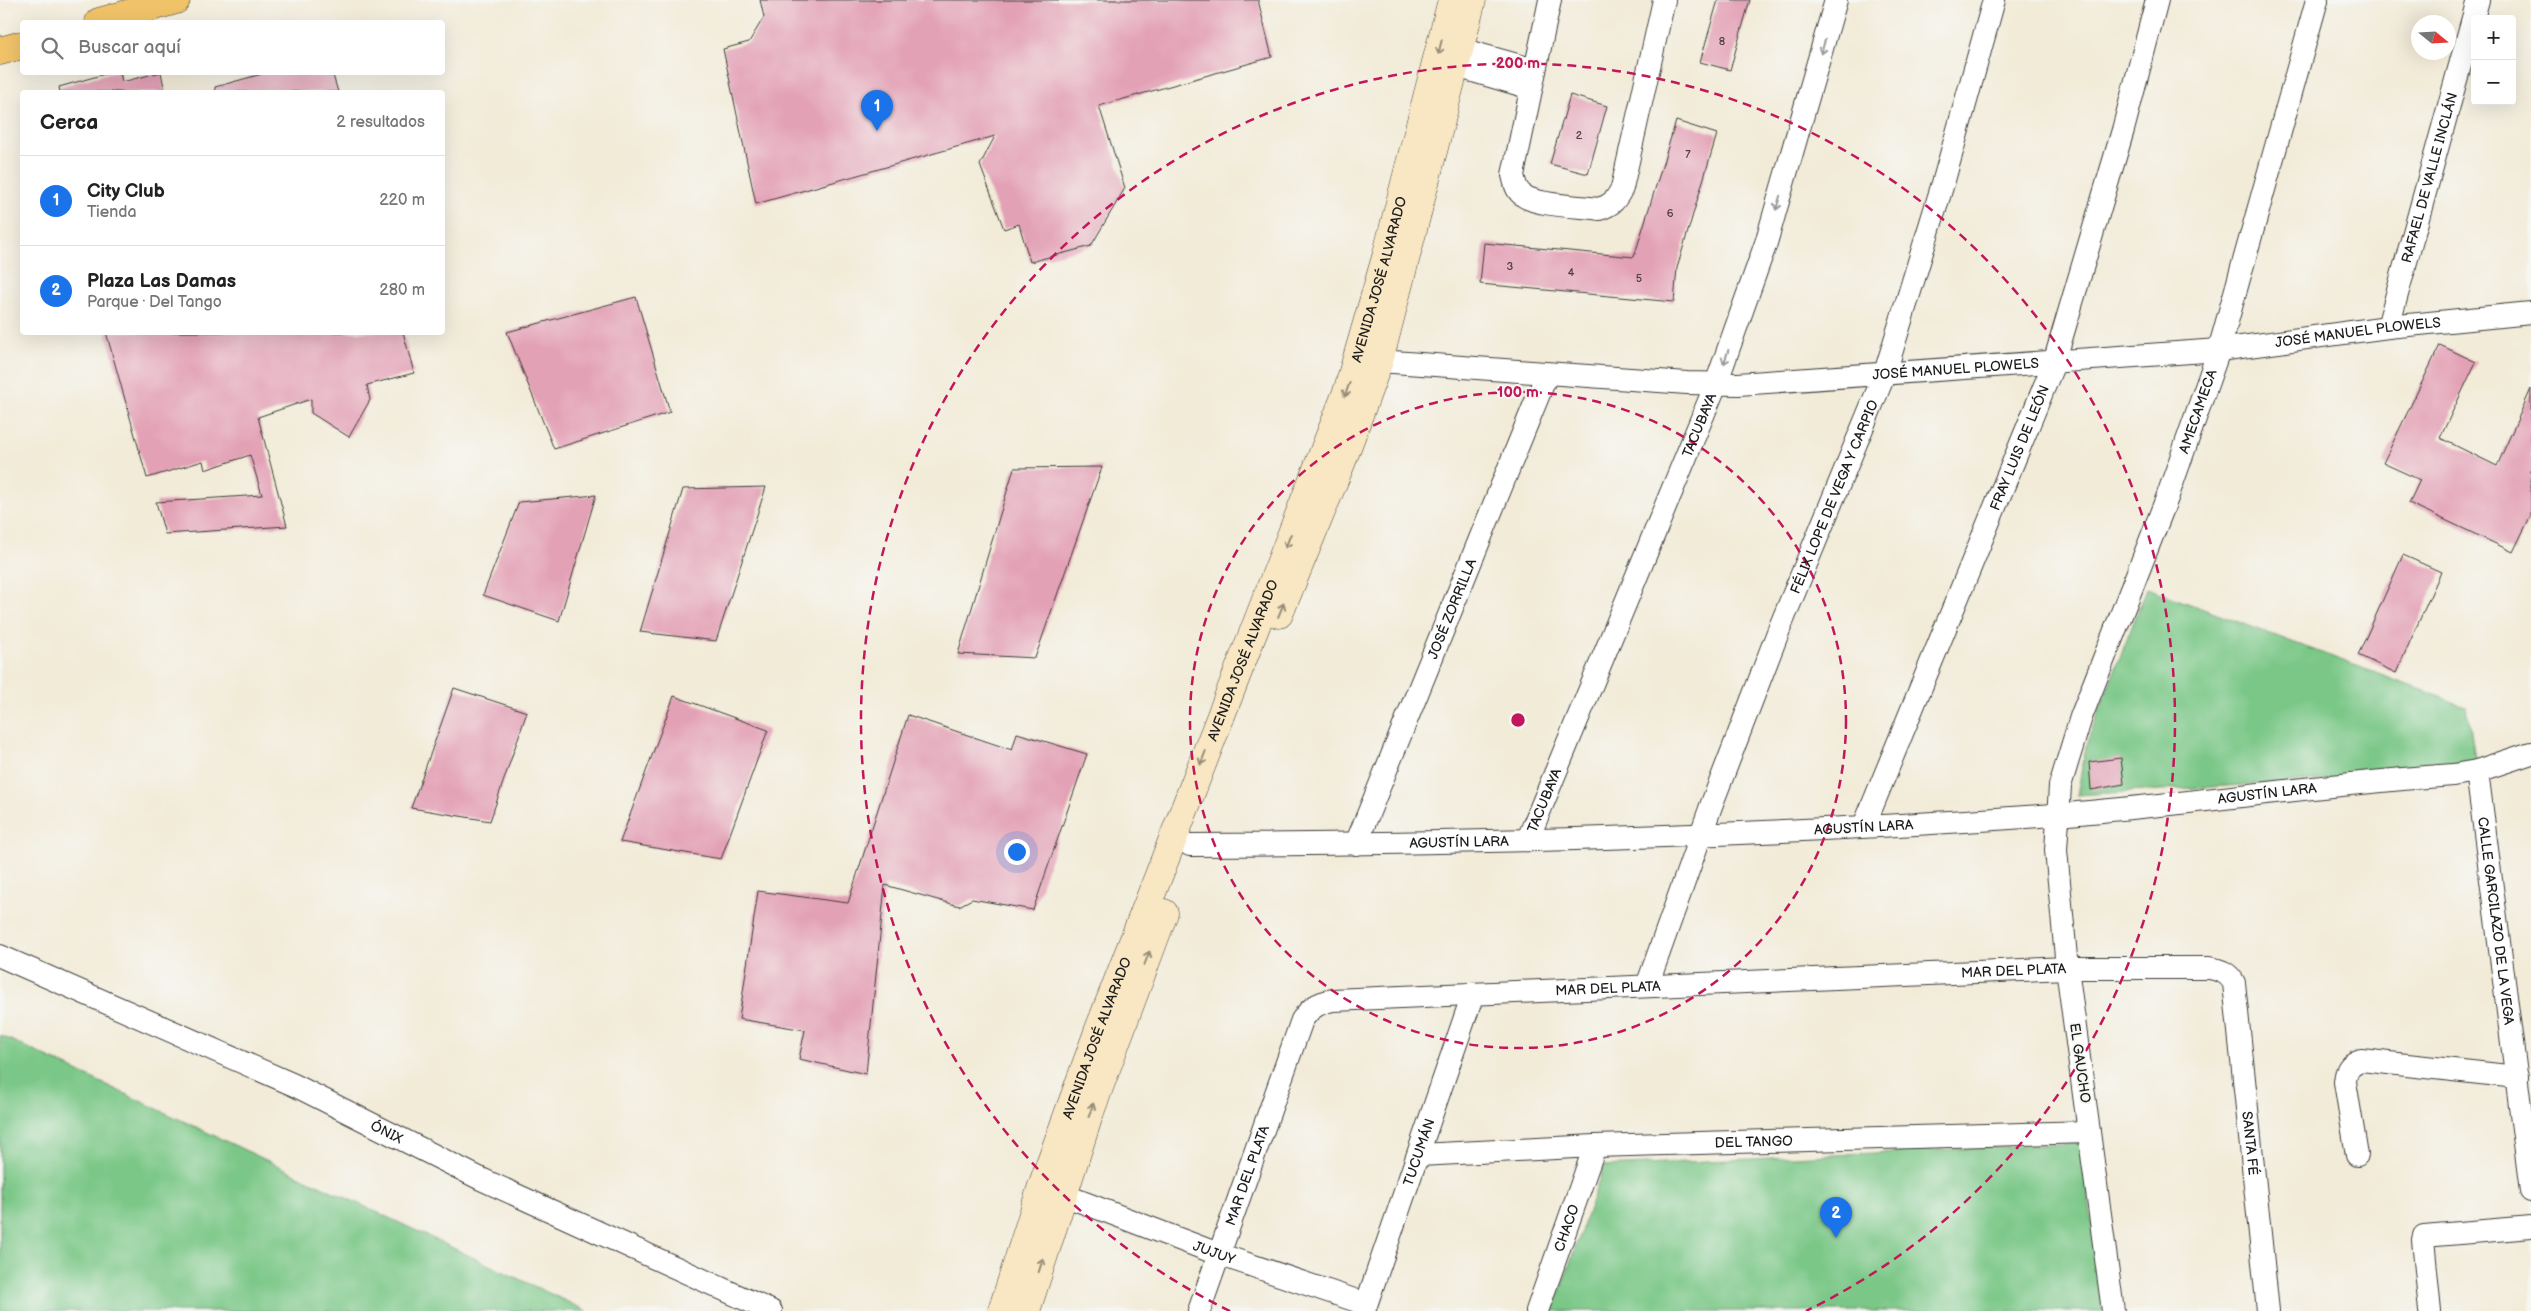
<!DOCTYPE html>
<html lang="es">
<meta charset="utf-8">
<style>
body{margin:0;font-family:"Balsamiq Sans",sans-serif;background:#f2f2f2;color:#222}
.controls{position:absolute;right:15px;top:15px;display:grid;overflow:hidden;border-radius:5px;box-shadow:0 5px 20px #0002}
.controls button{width:45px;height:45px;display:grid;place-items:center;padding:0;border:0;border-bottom:1px solid #e0e0e0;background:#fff;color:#222;font:25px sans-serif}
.compass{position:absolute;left:2411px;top:15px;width:45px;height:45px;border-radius:50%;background:#fff;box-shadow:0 5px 20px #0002;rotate:108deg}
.you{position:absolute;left:1016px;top:851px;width:18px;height:18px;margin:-12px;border:4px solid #fff;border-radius:50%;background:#1a73e8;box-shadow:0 0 0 8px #1a73e833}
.badge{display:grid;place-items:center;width:32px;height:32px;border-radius:50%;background:#1a73e8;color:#fff;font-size:16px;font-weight:700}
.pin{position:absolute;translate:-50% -41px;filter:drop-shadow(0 1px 2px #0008)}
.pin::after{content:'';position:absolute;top:26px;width:18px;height:15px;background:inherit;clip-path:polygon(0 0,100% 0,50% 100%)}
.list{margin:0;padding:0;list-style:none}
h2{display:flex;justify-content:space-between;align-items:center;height:65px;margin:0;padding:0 20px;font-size:21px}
h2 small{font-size:16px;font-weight:400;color:#767676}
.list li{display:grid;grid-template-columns:32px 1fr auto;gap:15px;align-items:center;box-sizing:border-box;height:90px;padding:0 20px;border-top:1px solid #e0e0e0}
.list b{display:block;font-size:19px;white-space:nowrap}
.list p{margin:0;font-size:16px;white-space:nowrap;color:#767676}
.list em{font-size:16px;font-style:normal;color:#767676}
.icon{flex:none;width:28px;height:28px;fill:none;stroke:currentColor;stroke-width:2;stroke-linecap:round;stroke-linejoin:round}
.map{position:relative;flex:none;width:2531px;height:1311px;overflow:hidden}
.search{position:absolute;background:#fff;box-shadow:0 5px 20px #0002;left:20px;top:20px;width:425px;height:55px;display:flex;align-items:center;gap:12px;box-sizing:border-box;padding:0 18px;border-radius:5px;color:#767676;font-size:19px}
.panel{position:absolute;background:#fff;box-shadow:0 5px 20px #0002;left:20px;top:90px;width:425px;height:245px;border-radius:5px}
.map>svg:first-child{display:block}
.green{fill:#7ac787;stroke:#4b7252}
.building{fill:#e3a1b6}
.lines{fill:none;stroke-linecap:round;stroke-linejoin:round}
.street-casing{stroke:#3c3b38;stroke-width:24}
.secondary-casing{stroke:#3c3b38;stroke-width:29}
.primary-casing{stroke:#3c3b38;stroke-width:29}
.street{stroke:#fff;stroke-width:22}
.secondary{stroke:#f9e7c3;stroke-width:28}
.primary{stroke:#f0c369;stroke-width:28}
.oneway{stroke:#968c78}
.oneway2{stroke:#999}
.ring{fill:none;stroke:#c2185b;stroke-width:2.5;stroke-dasharray:9 6}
.labels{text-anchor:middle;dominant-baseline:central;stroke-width:4;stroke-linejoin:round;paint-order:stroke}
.number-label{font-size:11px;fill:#4e3d42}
.street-label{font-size:14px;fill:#1c1c1c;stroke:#f6f6f2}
.centre{fill:#c2185b;stroke:#f6f6f2;stroke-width:2.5}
.ring-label{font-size:15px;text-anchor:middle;font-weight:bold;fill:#c2185b;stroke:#f6f6f2;stroke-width:4;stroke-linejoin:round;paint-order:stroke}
</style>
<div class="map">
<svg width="2531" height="1311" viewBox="0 0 2531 1311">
<rect width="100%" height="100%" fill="#f6f6f2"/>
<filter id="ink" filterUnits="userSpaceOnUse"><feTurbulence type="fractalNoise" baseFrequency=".02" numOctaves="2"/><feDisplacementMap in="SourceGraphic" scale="10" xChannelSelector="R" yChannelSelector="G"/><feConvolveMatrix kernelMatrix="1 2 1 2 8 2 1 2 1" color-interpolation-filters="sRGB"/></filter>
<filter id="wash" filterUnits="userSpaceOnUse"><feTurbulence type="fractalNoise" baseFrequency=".0096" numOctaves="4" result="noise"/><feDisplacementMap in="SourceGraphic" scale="20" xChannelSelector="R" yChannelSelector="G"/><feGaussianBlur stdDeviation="1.12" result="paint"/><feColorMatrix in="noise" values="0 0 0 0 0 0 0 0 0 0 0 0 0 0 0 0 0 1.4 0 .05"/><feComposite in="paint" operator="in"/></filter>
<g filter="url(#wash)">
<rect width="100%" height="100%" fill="#f2ebd8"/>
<g class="green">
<polygon points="2147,588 2467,707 2477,771 2077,795 2087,742"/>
<polygon points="0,1035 587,1311 0,1311"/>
<polygon points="2082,1143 2103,1311 1553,1311 1604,1166"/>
</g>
<g id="blocks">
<g class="building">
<polygon points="760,0 1258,0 1272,57 1099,106 1125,188 1091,246 1030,262 1019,224 1004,229 980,165 995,136 756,204 723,49 749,42 764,17"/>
<polygon points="1718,0 1750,0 1730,70 1700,62"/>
<polygon points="112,72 120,72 122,82 161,72 165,92 60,92 59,87"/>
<polygon points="269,72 332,72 338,92 216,92 215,87"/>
<polygon points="1570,95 1607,106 1588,174 1550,164"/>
<polygon points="1676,121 1717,134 1677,268 1674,302 1480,284 1484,243 1634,257"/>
<polygon points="636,297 670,412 554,449 507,332"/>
<polygon points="106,332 403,332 414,373 367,385 370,400 349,437 311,413 311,399 258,417 287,526 165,534 156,502 262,495 250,455 205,470 203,461 147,478"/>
<polygon points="2440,345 2476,362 2440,438 2497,466 2531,389 2531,515 2513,552 2409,503 2420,480 2383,463"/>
<polygon points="1102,467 1035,658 958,654 1014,468"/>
<polygon points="766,487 716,641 640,632 683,489"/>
<polygon points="596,495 559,621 483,595 519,502"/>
<polygon points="2403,555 2441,572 2396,673 2358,655"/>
<polygon points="454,688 527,712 490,821 411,808"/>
<polygon points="674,696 768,730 721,859 620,842"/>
<polygon points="908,715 1012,750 1017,733 1087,754 1033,910 972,899 959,906 885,885 866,1074 799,1059 805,1030 739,1019 758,891 848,903"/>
<polygon points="2121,758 2124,784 2091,790 2089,762"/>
</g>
</g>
</g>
<g filter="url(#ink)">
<use href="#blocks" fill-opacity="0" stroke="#3c3b38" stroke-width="1"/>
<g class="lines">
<defs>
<g id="street">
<path d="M 1550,0 L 1513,175 C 1515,183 1516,191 1524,196 C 1539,206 1579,206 1599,209 C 1612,205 1616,200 1622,188 L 1664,0"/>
<polyline points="1460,49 1535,70"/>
<polyline points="1456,66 1531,88"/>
<path id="s1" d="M 2388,327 L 2478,0"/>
<path id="s2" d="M 1379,361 L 1687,383 L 1738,384 L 2219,350 L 2388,327 L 2531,313"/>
<path id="s3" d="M 2477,771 L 2531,1191"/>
<path id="s4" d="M 1864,826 L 2054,363 L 2123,130 L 2157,0"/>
<path id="s5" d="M 1528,839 L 1716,384 L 1766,243 L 1836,0"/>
<path id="s6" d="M 1356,844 L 1547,374"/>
<path id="s7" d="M 1190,845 C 1478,844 1766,836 2054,815 C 2187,805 2319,784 2453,775 L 2477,771 L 2531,753"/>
<path id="s8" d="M 0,956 L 294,1085 L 479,1178 L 771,1311"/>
<path id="s9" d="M 1647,986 L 1711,806 L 1780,627 L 1885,373 L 1944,180 L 1994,0"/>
<path id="s10" d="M 1419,1155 L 1595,1146 L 2089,1132"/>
<path d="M 2357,1155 L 2345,1082 C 2346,1070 2349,1064 2361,1060 L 2517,1077"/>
<path id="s11" d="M 1048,1189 L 1218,1254 L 1366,1304"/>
<path id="s12" d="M 1199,1311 L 1302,1020 C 1311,1007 1318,1003 1333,1000 L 2067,968 L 2209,968 C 2220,970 2228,972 2234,983 L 2268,1311"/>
<path id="s13" d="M 1364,1311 L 1473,994"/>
<path id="s14" d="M 1537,1311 L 1595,1146"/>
<path id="s15" d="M 2113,1311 L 2067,968 L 2056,850 L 2060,786 L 2081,717 L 2167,498 L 2219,350 L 2317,0"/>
<polyline points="2430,1311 2423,1240 2424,1236 2531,1227"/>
</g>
<g id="secondary">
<polyline points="1279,614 1342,461 1379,361 1472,0"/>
<path id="s16" d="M 1002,1311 L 1042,1186 L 1099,1029 L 1348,389 L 1386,257 L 1452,0"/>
<polyline points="1026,1311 1090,1112 1164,913"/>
</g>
<g id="primary">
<polyline points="99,22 176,0"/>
<polyline points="0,51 22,45"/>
</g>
</defs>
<use href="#street" class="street-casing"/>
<use href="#secondary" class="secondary-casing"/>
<use href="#primary" class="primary-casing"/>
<use href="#street" class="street"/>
<use href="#secondary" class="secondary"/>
<use href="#primary" class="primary"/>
</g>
<defs><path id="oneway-shaft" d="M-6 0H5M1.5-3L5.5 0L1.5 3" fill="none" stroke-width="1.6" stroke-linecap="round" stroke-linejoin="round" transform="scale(1.25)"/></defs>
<g class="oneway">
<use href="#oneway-shaft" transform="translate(1440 47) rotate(104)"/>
<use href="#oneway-shaft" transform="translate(1347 390) rotate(110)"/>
<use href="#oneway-shaft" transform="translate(1288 541) rotate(112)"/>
<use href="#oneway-shaft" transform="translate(1281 610) rotate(-68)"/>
<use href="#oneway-shaft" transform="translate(1203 758) rotate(111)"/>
<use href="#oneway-shaft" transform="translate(1147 958) rotate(-69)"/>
<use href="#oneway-shaft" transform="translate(1091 1110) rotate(-71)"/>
<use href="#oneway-shaft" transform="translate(1041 1265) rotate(-72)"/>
</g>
<g class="oneway2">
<use href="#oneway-shaft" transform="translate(1823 47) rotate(106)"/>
<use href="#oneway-shaft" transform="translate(1778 203) rotate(107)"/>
<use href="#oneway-shaft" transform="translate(1726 357) rotate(109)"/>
</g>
</g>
<g class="ring">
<circle cx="1518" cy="720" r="328"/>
<path d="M1230 1311A657 657 0 1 1 1806 1311"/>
</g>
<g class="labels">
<g class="number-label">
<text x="1722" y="41">8</text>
<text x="1579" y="135">2</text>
<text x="1688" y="154">7</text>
<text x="1670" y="213">6</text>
<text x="1510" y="266">3</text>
<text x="1571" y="272">4</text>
<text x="1639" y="278">5</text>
</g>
<g class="street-label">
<text stroke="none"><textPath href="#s1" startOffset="155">RAFAEL DE VALLE INCLÁN</textPath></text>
<text stroke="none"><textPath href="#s16" startOffset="1099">AVENIDA JOSÉ ALVARADO</textPath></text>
<text stroke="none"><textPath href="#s2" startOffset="982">JOSÉ MANUEL PLOWELS</textPath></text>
<text stroke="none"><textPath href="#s2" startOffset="578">JOSÉ MANUEL PLOWELS</textPath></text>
<text stroke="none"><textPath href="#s15" startOffset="928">AMECAMECA</textPath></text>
<text stroke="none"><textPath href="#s5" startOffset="448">TACUBAYA</textPath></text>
<text stroke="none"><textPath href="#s4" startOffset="409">FRAY LUIS DE LEÓN</textPath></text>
<text stroke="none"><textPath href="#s9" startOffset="524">FÉLIX LOPE DE VEGA Y CARPIO</textPath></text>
<text stroke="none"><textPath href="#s6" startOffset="254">JOSÉ ZORRILLA</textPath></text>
<text stroke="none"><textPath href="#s16" startOffset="694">AVENIDA JOSÉ ALVARADO</textPath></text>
<text stroke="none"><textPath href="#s7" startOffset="1079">AGUSTÍN LARA</textPath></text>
<text stroke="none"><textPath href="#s5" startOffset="42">TACUBAYA</textPath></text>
<text stroke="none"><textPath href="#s7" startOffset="674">AGUSTÍN LARA</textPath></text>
<text stroke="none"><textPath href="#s7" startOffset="269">AGUSTÍN LARA</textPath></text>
<text stroke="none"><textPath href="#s3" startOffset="151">CALLE GARCILAZO DE LA VEGA</textPath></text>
<text stroke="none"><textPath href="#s12" startOffset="1028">MAR DEL PLATA</textPath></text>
<text stroke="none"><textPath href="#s12" startOffset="622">MAR DEL PLATA</textPath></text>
<text stroke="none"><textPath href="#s16" startOffset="289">AVENIDA JOSÉ ALVARADO</textPath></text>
<text transform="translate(2080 1063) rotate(82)">EL GAUCHO</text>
<text stroke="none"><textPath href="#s8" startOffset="425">ÓNIX</textPath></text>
<text stroke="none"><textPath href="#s10" startOffset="335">DEL TANGO</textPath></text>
<text stroke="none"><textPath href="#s12" startOffset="1415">SANTA FÉ</textPath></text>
<text stroke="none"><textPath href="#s13" startOffset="168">TUCUMÁN</textPath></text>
<text stroke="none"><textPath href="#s12" startOffset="144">MAR DEL PLATA</textPath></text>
<text stroke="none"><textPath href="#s14" startOffset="88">CHACO</textPath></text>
<text stroke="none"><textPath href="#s11" startOffset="178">JUJUY</textPath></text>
</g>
</g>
<circle cx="1518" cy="720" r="8" class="centre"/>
<g class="ring-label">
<text x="1518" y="68">200 m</text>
<text x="1518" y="397">100 m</text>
</g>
</svg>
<div class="controls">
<button>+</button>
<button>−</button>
</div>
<svg class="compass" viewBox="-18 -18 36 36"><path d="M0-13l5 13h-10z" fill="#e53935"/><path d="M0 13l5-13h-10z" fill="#767676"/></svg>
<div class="you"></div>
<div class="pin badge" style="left:877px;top:131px">1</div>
<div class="pin badge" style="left:1836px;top:1238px">2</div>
<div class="search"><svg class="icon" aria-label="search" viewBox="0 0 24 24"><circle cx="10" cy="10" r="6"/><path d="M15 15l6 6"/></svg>Buscar aquí</div>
<section class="panel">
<h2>Cerca<small>2 resultados</small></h2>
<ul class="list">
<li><span class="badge">1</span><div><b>City Club</b><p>Tienda</p></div><em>220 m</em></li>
<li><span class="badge">2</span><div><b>Plaza Las Damas</b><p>Parque · Del Tango</p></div><em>280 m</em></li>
</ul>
</section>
</div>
